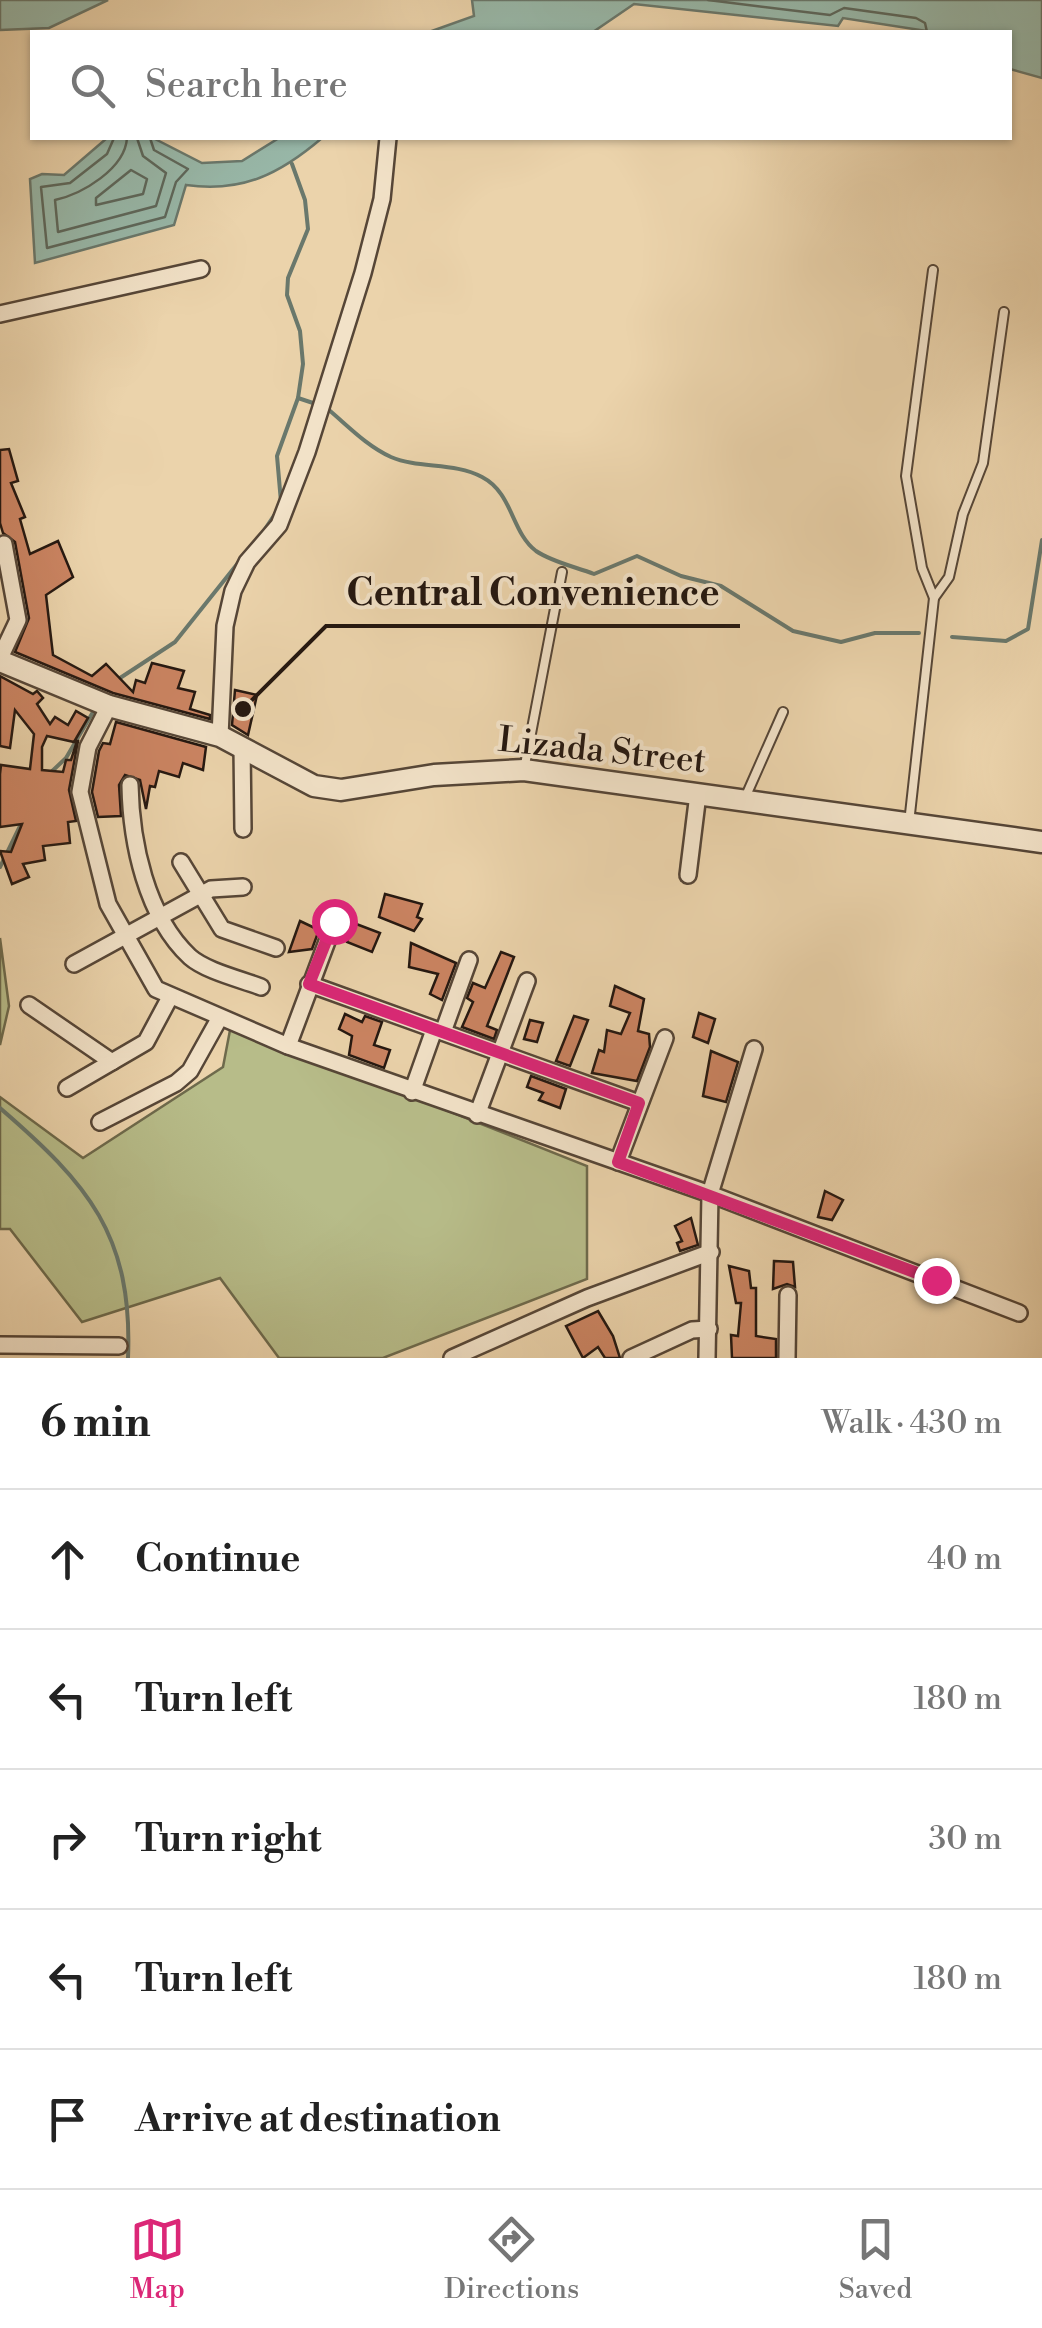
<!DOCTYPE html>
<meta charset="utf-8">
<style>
body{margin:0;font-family:"Libre Bodoni",serif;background:#f6f6f6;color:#222}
.stop{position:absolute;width:30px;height:30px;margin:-22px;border:8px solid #db2777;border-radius:50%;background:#fff}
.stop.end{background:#db2777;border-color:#fff;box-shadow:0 2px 10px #0008}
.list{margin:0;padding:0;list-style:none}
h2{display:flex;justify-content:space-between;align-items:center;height:130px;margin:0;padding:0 40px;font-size:42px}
h2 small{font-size:32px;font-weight:400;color:#767676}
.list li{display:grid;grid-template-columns:65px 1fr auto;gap:30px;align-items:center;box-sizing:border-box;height:140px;padding:0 40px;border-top:2px solid #e0e0e0}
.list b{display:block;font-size:38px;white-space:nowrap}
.list em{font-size:32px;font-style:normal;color:#767676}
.icon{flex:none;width:55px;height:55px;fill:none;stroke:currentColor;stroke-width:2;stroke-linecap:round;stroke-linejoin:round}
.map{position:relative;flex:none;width:1042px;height:1358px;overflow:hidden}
.search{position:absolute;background:#fff;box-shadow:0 2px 8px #0004;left:30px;right:30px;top:30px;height:110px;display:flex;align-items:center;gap:25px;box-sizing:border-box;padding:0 35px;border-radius:0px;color:#767676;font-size:38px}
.sheet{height:830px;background:#fff}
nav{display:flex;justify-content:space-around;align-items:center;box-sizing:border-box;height:140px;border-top:2px solid #e0e0e0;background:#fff;font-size:28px;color:#767676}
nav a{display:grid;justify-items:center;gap:5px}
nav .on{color:#db2777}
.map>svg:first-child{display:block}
.green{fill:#b7bc89;stroke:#6e6a4c;stroke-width:2.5}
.water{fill:#98b8a9;stroke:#6a786c;stroke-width:2.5}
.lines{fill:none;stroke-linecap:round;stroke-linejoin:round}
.shore{stroke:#5e685c;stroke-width:2.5}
.stream{stroke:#6a786c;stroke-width:4}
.building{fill:#cb8462;stroke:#241710;stroke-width:2.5}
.service-casing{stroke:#564637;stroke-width:12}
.minor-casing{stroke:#564637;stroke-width:20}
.tertiary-casing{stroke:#564637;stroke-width:25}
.service{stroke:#f2e2c8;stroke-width:8}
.minor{stroke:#f2e2c8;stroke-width:15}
.tertiary{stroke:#f2e2c8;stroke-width:20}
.route{stroke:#db2777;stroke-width:12}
.labels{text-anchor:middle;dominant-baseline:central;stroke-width:8;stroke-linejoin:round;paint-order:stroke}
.street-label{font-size:35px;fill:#241710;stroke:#f2e2c8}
.leader{fill:none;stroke:#241710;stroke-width:4}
.callout-dot{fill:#241710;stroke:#f2e2c8;stroke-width:4}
.callout-label{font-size:38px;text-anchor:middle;font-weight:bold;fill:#241710;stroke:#f2e2c8;stroke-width:8;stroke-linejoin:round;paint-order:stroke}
</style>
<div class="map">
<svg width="1042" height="1358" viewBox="0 0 1042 1358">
<rect width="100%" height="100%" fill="#ebd3ab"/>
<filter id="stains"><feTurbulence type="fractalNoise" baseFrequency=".002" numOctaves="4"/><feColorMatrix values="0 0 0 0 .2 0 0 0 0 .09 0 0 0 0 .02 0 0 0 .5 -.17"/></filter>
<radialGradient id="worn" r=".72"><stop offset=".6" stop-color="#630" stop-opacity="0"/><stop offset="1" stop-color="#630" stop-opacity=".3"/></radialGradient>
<g class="green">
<polygon points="0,938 9,1006 0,1045"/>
<polygon points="231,1025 587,1166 587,1279 383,1358 279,1358 220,1278 82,1322 10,1229 0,1229 0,1097 83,1158 223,1067"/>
</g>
<g class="water">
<polygon points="0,0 108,0 49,28 0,30"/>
<polygon points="472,0 1042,0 1042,78 1010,69 1010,32 933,32 843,18 838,26 634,4 593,32 429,32 474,16"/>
<path d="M 107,138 L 153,138 L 202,163 L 242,161 L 279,138 L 322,138 C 280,174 242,193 186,185 L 174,225 L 35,263 L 30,179 L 42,174 L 64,175 Z"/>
</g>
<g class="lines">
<g class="shore">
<polyline points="708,0 830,15 844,8 916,18 925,23 927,32"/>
<polyline points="114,138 107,154 70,183 41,187 47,248 165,217 176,182 188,169 154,150 150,138"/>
<path d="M 127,138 C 125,169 82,194 55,200 L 58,232 L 156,206 L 166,173 L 143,156 L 137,138"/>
<polygon points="131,170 147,179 143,194 96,205 96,198"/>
</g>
<g class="stream">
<polyline points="298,398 316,404"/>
<path d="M 329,410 C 349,427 367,446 391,457 C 419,469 454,462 482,477 C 513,493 511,532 536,551 C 552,562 576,567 594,574 L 637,556 L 681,576 L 721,586 L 793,631 L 841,642 L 875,633 L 919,633"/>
<polyline points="281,502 277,456 298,398 303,364 300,331 287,295 288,278 308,229 305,200 292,164"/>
<polyline points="263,532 277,511"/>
<polyline points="952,637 1006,641 1028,629 1042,540"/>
<polyline points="117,680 175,642 238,563"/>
<polyline points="48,775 66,758 93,712"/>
<polyline points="0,867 22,822"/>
<path d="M 0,1108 C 88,1184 133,1235 128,1358"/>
</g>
</g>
<g class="building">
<polygon points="9,449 18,481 11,483 25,517 20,519 30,554 58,541 73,577 46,595 53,655 92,676 106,664 133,692 136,680 145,683 152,663 184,671 178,688 195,692 190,709 210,715 210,719 113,693 15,652 29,618 15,542 3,533 0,523 0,450"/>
<polygon points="0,676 33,694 37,691 43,698 37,704 50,724 55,717 68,725 76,711 88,718 74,742 47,736 42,747 42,770 63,772 66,760 71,760 77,741 78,741 69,790 76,821 68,822 70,843 43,846 45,860 23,864 29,877 12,884 0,851 11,852 22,824 0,827 0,774 1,765 30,769 34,734 15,710 10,748 0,746"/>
<polygon points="235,690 257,695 248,735 232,725"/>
<polygon points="116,722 206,747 203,770 183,763 179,777 159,771 155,787 150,786 146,809 140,780 125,775 119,785 121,816 98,817 92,792 99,751 103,743 110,744"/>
<polygon points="385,894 422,904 417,917 422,919 414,931 379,917"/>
<polygon points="300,921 319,930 312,949 289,952"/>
<polygon points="351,922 380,933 372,952 347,942"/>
<polygon points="411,943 456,963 442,1000 430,994 438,974 409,967"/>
<polygon points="501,952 514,957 487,1026 497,1030 494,1039 462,1027 473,1002 467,998 473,983 485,988"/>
<polygon points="615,986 644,999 638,1031 649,1034 650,1047 637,1081 592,1073 599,1050 604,1052 607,1030 621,1034 630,1013 610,1006"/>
<polygon points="699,1013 715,1019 708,1043 693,1037"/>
<polygon points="345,1014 362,1022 365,1016 382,1022 374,1045 390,1050 384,1068 349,1055 352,1036 339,1029"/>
<polygon points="574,1016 588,1020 570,1066 556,1061"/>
<polygon points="530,1020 543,1023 537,1042 524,1039"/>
<polygon points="711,1051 738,1062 726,1102 703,1096"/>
<polygon points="531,1076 566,1089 560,1108 539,1100 543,1093 527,1087"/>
<polygon points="825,1191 843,1200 832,1220 818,1217"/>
<polygon points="691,1218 698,1245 680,1251 677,1243 682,1241 675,1226"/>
<polygon points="774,1261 793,1262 795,1287 787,1284 773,1289"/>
<polygon points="729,1266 749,1271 751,1288 756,1288 756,1336 776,1339 776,1358 732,1358 731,1335 738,1336 741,1303 736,1303"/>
<polygon points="598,1311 613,1336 620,1358 605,1358 598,1347 583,1358 566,1326"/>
</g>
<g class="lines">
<defs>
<g id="service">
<polyline points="933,270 906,476 922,568 934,598 949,577 963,514 983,463 1004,312"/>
<polyline points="524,770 562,572"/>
<polyline points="745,798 783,712"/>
<polyline points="909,823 934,598"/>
</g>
<g id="minor">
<polyline points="0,314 201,269"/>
<polyline points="0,658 18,620 4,544"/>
<polyline points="109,706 88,747 80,792 108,904 156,989 288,1046 710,1194 707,1358"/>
<polyline points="220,736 225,626 233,591 247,562 279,525 307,452 363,273 382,199 388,138"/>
<polyline points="242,746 243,829"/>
<path d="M 130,785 C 131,842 146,916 190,957 C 206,971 240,979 261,987"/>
<polyline points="181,862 222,929 276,948"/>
<polyline points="688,875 698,794"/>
<polyline points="74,964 211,889 243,887"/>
<polyline points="309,984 639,1103"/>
<polyline points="29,1005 112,1062"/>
<polyline points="443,1032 469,960"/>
<polyline points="288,1046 338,912"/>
<polyline points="754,1049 710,1194 1019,1313"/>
<polyline points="67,1088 146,1042 169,999"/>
<polyline points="412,1092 434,1030"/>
<polyline points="477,1115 527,981"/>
<polyline points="100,1122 176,1083 190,1071 219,1019"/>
<polyline points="618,1162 665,1038"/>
<polyline points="0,1345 119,1346"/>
<polyline points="452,1358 587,1298 711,1252"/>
<polyline points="631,1358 692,1330 709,1329"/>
<polyline points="787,1358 788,1295"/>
</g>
<polyline id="tertiary" points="0,661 109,706 220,736 314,786 341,790 434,775 524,770 1042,842"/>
</defs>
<use href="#service" class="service-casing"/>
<use href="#minor" class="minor-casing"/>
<use href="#tertiary" class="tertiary-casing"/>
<use href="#service" class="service"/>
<use href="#minor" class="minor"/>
<use href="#tertiary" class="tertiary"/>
</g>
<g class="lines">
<polyline class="route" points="334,921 309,984 639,1103 618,1162 936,1280"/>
</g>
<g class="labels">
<g class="street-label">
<text transform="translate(602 751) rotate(6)">Lizada Street</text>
</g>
</g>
<path class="leader" d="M243 709L326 626H740"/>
<circle class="callout-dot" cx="243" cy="709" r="10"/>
<g class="callout-label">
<text x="533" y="605">Central Convenience</text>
</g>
<rect width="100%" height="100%" filter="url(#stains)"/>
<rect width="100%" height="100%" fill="url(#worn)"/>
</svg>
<div class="stop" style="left:334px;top:921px"></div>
<div class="stop end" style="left:936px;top:1280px"></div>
<div class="search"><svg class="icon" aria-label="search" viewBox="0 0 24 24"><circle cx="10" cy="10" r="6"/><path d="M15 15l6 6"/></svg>Search here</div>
</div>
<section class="sheet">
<h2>6 min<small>Walk · 430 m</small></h2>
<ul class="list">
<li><svg class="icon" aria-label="ahead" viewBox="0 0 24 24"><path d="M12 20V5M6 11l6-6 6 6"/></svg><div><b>Continue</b></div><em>40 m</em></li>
<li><svg class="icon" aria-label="left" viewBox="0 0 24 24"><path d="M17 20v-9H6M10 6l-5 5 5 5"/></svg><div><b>Turn left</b></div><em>180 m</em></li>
<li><svg class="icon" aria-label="right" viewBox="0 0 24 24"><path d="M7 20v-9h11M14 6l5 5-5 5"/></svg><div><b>Turn right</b></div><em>30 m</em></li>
<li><svg class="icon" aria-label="left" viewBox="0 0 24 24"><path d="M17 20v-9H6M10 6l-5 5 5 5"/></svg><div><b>Turn left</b></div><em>180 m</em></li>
<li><svg class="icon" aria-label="arrive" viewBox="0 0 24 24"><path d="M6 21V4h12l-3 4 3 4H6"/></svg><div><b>Arrive at destination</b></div></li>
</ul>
</section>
<nav>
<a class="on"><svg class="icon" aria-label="map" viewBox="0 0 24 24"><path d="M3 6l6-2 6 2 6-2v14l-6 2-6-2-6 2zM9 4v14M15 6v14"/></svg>Map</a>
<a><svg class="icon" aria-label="directions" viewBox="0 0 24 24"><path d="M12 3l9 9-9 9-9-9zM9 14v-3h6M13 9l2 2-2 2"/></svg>Directions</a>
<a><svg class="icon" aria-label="saved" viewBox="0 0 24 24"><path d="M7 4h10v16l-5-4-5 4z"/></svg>Saved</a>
</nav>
